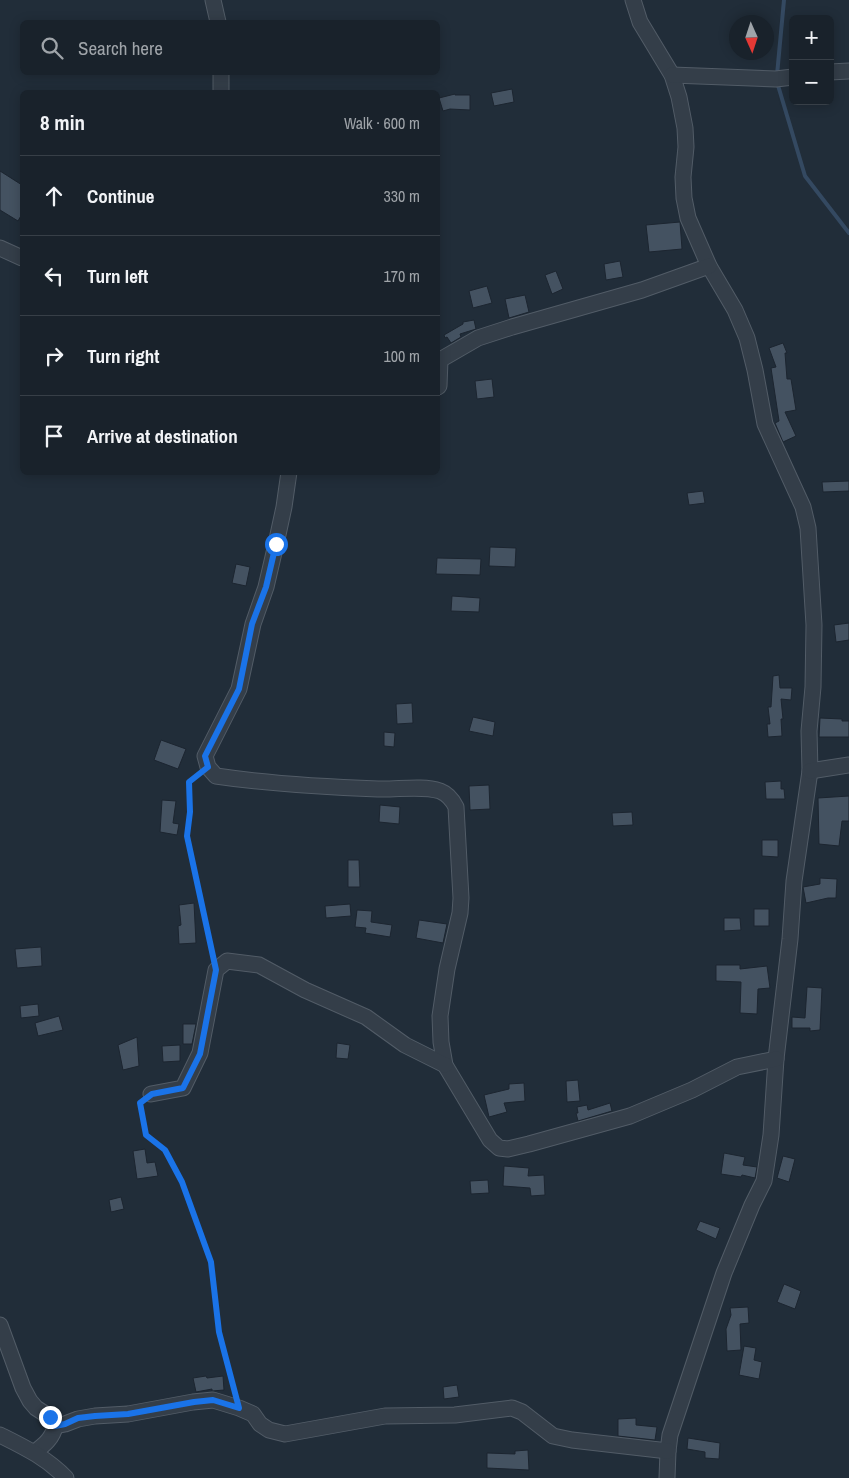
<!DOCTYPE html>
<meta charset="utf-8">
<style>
body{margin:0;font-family:"Archivo Narrow",sans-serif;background:#262f37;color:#f1f3f6}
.controls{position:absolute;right:15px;top:15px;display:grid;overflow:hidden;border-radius:8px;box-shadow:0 2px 12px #0003}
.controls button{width:45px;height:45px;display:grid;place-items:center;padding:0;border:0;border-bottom:1px solid #373f47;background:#19222b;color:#f1f3f6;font:25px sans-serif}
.compass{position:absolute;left:729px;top:15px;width:45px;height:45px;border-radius:50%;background:#19222b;box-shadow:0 2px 12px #0003;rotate:177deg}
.stop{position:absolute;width:15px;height:15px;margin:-11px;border:4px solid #1a73e8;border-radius:50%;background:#fff}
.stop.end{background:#1a73e8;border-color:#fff;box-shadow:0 1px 5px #0008}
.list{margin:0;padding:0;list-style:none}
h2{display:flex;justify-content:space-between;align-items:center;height:65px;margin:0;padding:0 20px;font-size:21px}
h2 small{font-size:16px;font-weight:400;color:#9fa4a9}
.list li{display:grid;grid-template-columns:32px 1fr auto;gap:15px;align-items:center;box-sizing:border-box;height:80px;padding:0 20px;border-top:1px solid #373f47}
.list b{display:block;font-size:19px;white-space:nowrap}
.list em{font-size:16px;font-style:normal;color:#9fa4a9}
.icon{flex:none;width:28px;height:28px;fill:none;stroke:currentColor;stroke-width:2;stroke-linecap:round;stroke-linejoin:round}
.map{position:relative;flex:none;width:849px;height:1478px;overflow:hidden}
.search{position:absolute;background:#19222b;box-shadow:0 2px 12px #0003;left:20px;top:20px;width:420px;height:55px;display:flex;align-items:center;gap:12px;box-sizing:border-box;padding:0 18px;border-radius:8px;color:#9fa4a9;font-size:19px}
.panel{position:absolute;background:#19222b;box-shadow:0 2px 12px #0003;left:20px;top:90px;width:420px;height:385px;border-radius:8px}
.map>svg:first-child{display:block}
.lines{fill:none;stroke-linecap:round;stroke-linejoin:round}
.stream{stroke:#344961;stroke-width:4}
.building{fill:#445261;stroke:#1c2530}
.minor-casing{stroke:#525c67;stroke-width:17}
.path{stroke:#405657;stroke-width:2.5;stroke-dasharray:4 4;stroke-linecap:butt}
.minor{stroke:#343e49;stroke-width:15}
.route{stroke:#1a73e8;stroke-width:6}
</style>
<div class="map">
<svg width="849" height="1478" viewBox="0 0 849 1478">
<rect width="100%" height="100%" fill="#212d39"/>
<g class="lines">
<g class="stream">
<polyline points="777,75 784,0"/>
<polyline points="777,82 805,176 849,233"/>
</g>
</g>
<g class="building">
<polygon points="512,89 514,102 494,106 491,93"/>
<polygon points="455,94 455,95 470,95 470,110 450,109 443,111 439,98"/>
<polygon points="0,171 22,185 22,214 18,221 0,210"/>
<polygon points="680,222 682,249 649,252 646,225"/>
<polygon points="620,261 623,277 606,280 604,264"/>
<polygon points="556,271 563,289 552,294 545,275"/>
<polygon points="487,286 492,303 473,308 469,291"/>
<polygon points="525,295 529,312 509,318 505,299"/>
<polygon points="474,320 476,329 460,334 461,337 451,343 447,337 445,338 444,335 463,324 463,322"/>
<polygon points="783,343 787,353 785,353 787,379 791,379 796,410 785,412 796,436 783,442 775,423 779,421 771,368 776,367 769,348"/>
<polygon points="492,379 494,397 477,399 475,381"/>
<polygon points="849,481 849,491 823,492 822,482"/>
<polygon points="703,491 705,503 689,505 687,493"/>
<polygon points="490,547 516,548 515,567 489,566"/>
<polygon points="437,558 481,559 480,575 436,574"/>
<polygon points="236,564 250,567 246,586 232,583"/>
<polygon points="452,596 480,598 479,612 451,611"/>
<polygon points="849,623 849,640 836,642 834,625"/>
<polygon points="779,675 780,688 792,688 791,700 781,699 783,719 781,719 782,736 768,737 767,724 770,724 768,707 771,707 773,676"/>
<polygon points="412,703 413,723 397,724 396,704"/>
<polygon points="473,717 495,722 493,736 469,731"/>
<polygon points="820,718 842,719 842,721 849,721 849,737 819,737"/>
<polygon points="384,732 395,733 394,747 384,746"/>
<polygon points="161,740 186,749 178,769 154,760"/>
<polygon points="781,781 781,789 784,789 785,799 766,799 765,782"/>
<polygon points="489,785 490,809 470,810 469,786"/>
<polygon points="849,796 849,821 842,821 839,846 819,844 818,798"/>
<polygon points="162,800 176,801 173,823 179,824 177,835 160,832"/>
<polygon points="380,805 400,807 399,824 379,822"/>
<polygon points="632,812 633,825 613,826 612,813"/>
<polygon points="762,840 778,840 778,857 762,856"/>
<polygon points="348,860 359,860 360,887 348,887"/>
<polygon points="820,878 837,879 836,898 828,898 806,903 803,887 820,884"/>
<polygon points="194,903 196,943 179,944 178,926 181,925 179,905"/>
<polygon points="350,904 351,916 326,918 325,906"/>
<rect x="754" y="909" width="15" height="17"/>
<polygon points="357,910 372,911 371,922 392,925 390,937 365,933 366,928 355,927"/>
<polygon points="724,918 740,918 741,930 724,931"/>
<polygon points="419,920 447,924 443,943 416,938"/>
<polygon points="41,947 42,966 17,968 15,949"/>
<polygon points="716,965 740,965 740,969 767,966 770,988 758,989 757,1014 740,1013 741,982 716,981"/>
<polygon points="807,987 822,988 820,1030 810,1031 810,1028 792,1028 792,1017 805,1018"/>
<polygon points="38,1004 39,1016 21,1018 20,1006"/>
<polygon points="59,1016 63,1030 38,1036 35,1023"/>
<polygon points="183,1024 196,1024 192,1044 183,1044"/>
<polygon points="137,1037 139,1066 123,1070 118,1045"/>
<polygon points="337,1043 350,1045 348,1059 336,1058"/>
<polygon points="180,1045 180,1061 163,1062 162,1046"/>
<polygon points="578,1080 580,1101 567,1102 566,1081"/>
<polygon points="524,1083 525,1101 504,1103 507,1112 489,1117 484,1095 509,1089 509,1084"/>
<polygon points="610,1103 612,1111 578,1121 576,1113 578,1113 577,1107 587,1105 588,1110"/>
<polygon points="145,1149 147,1163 155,1162 158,1176 137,1179 133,1151"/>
<polygon points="724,1153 745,1157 743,1165 757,1167 755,1178 742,1175 741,1177 721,1174"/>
<polygon points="783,1156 795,1159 789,1182 777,1178"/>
<polygon points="504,1166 529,1168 528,1176 544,1175 545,1195 531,1196 530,1188 503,1186"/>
<polygon points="488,1180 489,1193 471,1194 470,1181"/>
<polygon points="121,1197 124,1209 111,1212 109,1200"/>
<polygon points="700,1221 720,1228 716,1239 696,1230"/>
<polygon points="784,1284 801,1291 795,1309 777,1302"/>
<polygon points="748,1307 749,1323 740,1324 741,1350 727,1351 726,1329 731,1315 730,1308"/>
<polygon points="744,1346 756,1348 754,1360 762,1362 759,1379 739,1375"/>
<polygon points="206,1376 207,1378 223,1376 224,1390 212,1391 212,1389 196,1392 193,1378"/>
<polygon points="457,1385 459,1397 444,1399 443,1387"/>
<polygon points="636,1418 636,1425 657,1427 655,1440 618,1436 618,1419"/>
<polygon points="688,1438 720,1443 719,1459 705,1458 705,1452 687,1449"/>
<polygon points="528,1450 529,1470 487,1468 487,1453 515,1454 515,1451"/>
</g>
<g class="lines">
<defs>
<g id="minor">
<polyline points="213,0 218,22"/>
<polyline points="633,0 640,22 672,75 679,97 685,128 686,147 683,177 684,198 688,218 709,266 735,310 747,338 755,370 765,424 803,507 808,528 814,625 813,687 809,731 810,771 794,881 790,939 776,1059 771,1135 764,1181 752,1205 724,1273 670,1435 668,1451 667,1478"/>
<polyline points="830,72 849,71"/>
<polyline points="672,75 776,79 793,77"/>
<polyline points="221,92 221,72"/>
<polyline points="0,248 22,258"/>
<polyline points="438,387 439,386 440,360 478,338 512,327 642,290 709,266"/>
<path d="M 289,472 L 284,507 L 276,544 L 266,587 L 253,624 L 239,689 L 205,756 L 208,767 L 216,776 C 270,784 324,787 378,789 C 396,790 422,785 440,791 C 448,794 452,799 456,807 L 461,898 L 460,913 L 447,969 L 440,1016 L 441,1042 L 445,1065 L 490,1140 L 499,1148 L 508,1149 L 529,1144 L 630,1116 L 692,1090 L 737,1067 L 776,1059"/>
<polyline points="810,771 849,765"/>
<polyline points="151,1094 183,1088 200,1053 216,970 227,961 259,965 305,990 366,1017 405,1045 445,1065"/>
<path d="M 0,1325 L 23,1388 L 30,1401 L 36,1408 L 50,1417 L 55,1426 C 53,1438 44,1445 35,1452"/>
<polyline points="55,1426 65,1424 78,1419 95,1416 128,1414 193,1402 213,1400 239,1408 253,1414 260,1424 269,1430 285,1434 385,1416 455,1415 512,1408 522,1412 553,1436 572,1440 668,1451"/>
<path d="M 0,1435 C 24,1447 47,1458 66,1478"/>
</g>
</defs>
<use href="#minor" class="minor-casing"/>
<g class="path">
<polyline points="199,774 189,783 190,813 187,836 212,956"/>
<polyline points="140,1103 146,1135 165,1150 182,1181 211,1262 219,1332 236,1393"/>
</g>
<use href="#minor" class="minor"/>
</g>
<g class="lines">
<polyline class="route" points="50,1417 55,1426 65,1424 78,1418 95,1416 128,1414 194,1402 213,1400 239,1408 219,1332 211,1262 182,1182 165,1150 146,1135 140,1103 152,1094 183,1088 200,1054 216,970 187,836 190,812 189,782 208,767 205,756 239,689 252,624 266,587 276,544"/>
</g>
</svg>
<div class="controls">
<button>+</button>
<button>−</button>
</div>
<svg class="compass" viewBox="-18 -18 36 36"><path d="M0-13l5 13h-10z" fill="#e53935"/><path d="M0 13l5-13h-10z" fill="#9fa4a9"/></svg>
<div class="stop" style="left:276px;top:544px"></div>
<div class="stop end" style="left:50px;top:1417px"></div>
<div class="search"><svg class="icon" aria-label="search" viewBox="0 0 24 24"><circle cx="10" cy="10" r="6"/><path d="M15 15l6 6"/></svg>Search here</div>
<section class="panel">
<h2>8 min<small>Walk · 600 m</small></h2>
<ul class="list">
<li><svg class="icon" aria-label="ahead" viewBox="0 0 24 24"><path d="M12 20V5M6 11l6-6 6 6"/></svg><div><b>Continue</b></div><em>330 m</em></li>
<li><svg class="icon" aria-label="left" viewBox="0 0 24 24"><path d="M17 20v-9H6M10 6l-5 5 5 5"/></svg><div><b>Turn left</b></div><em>170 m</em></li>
<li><svg class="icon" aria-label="right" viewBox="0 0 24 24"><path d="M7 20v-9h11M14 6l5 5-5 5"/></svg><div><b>Turn right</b></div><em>100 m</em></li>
<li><svg class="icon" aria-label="arrive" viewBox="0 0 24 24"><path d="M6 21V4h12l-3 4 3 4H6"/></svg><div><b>Arrive at destination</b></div></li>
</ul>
</section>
</div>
